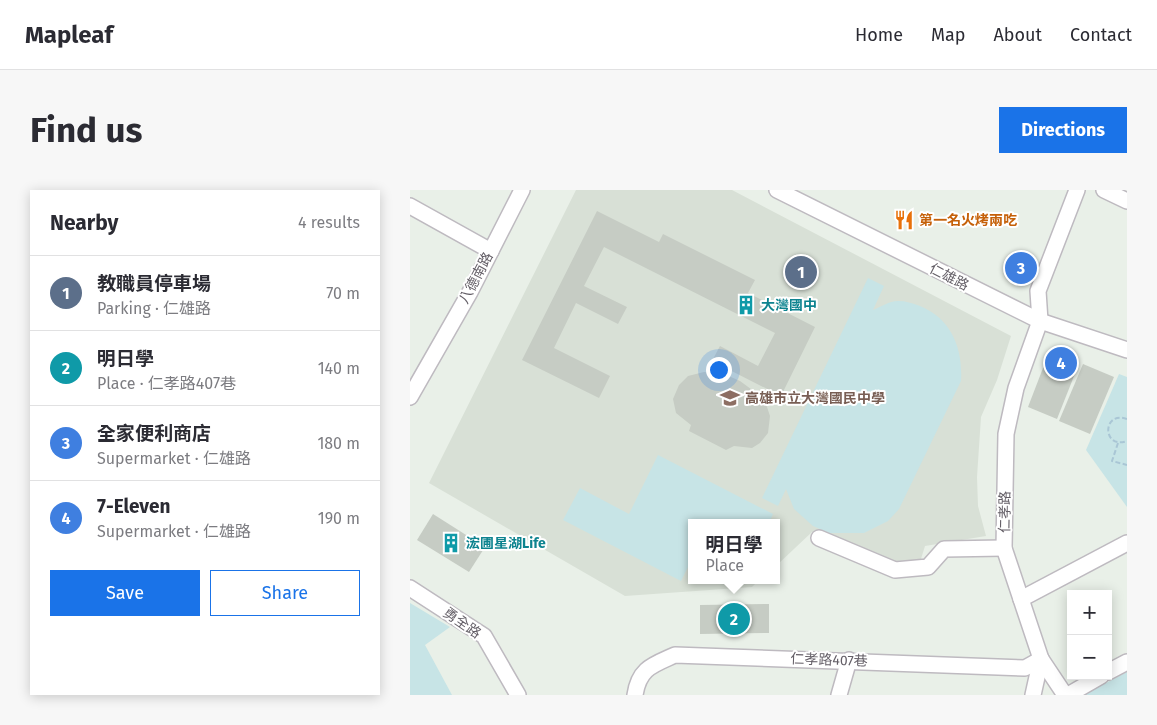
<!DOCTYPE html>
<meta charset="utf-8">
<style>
body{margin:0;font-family:"Fira Sans","Noto Sans TC",sans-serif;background:#f7f7f7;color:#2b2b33}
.controls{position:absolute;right:15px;bottom:15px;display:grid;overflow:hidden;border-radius:0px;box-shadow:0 2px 12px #0003}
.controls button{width:45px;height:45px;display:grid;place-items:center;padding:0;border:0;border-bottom:1px solid #e1e1e2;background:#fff;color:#2b2b33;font:25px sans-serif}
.you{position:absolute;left:308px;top:179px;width:18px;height:18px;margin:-12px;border:4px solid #fff;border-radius:50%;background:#1a73e8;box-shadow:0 0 0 8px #1a73e833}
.badge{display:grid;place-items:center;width:32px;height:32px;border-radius:50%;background:#1a73e8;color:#fff;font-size:16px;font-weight:700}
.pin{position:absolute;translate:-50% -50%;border:2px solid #fff;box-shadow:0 1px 5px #0006}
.popup{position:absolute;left:278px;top:329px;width:92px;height:65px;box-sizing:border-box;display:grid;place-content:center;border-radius:0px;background:#fff;filter:drop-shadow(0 1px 4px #0005);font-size:16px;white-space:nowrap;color:#7c7c81}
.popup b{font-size:19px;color:#2b2b33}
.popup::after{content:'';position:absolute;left:50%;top:100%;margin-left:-10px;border:10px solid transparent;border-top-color:#fff}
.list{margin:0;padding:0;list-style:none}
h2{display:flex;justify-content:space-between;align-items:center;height:65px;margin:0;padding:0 20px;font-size:21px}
h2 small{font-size:16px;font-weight:400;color:#7c7c81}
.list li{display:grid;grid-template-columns:32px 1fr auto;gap:15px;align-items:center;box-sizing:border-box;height:75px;padding:0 20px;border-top:1px solid #e1e1e2}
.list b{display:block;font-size:19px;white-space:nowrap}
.list p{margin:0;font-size:16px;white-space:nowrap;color:#7c7c81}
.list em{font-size:16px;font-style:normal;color:#7c7c81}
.actions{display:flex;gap:10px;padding:15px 20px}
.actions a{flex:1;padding:11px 0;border:1px solid #1a73e8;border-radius:0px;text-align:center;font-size:18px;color:#1a73e8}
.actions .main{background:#1a73e8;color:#fff}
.map{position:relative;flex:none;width:717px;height:505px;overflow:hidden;border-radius:0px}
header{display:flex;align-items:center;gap:30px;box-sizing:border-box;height:70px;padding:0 25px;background:#fff;border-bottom:1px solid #e1e1e2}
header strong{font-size:24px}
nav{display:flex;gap:28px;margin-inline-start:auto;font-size:18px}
.intro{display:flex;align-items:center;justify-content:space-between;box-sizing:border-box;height:120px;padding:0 30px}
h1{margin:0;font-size:35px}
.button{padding:12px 22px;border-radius:0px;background:#1a73e8;color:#fff;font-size:18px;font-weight:700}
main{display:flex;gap:30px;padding:0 30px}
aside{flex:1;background:#fff;border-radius:0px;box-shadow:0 2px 12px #0003}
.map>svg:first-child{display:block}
.education{fill:#d8e0d6}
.green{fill:#c7e4e6}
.building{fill:#c6ccc4}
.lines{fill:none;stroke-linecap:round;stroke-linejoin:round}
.minor-casing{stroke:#bebac0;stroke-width:18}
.path{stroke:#a9c6d5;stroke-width:2;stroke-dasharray:5 2.5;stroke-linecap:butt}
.minor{stroke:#fff;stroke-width:15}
.labels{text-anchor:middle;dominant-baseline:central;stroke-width:4;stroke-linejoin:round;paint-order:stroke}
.food-label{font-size:14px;font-weight:bold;fill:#c56008;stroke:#fff;text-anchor:start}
.street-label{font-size:14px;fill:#645f67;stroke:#fff}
.culture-label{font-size:14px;font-weight:bold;fill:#0d838f;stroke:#fff;text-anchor:start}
.education-label{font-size:14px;font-weight:bold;fill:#785e54;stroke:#fff;text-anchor:start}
</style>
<header>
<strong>Mapleaf</strong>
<nav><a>Home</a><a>Map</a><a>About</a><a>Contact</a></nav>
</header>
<div class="intro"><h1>Find us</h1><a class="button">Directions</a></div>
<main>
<aside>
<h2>Nearby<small>4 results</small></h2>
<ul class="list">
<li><span class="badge" style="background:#5c6f8a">1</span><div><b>教職員停車場</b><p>Parking · 仁雄路</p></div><em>70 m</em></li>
<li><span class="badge" style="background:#0f9aa8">2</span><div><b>明日學</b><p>Place · 仁孝路407巷</p></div><em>140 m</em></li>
<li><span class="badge" style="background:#3f7fe0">3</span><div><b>全家便利商店</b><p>Supermarket · 仁雄路</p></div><em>180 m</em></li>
<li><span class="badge" style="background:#3f7fe0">4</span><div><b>7-Eleven</b><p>Supermarket · 仁雄路</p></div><em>190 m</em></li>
</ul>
<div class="actions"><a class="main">Save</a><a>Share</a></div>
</aside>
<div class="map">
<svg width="717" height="505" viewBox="0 0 717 505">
<rect width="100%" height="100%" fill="#e9f0e8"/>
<polygon class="education" points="166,0 322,0 601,146 587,190 571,227 567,287 568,316 576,346 515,356 510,372 482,375 419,347 402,342 367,375 366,333 282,333 282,390 349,390 342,397 215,406 19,293"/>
<g class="green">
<path d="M 458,88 L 474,96 L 463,120 C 471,117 479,111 488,111 C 496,111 502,113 510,116 C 542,129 553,159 551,191 L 489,319 L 478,331 L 454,343 L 419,343 L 403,336 L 384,319 L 376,299 L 368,316 L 352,308 Z"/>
<polygon points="709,184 717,187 717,317 676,260"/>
<polygon points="248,265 363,324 359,333 282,333 281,371 271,391 153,330 170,298 219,324"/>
<polygon points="0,413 40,437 15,455 42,505 0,505"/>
<polygon points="717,482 717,505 673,505"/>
</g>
<g class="building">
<polygon points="187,21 249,52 253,44 345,90 338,103 405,137 371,206 302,171 310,156 348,176 365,143 194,57 174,96 217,117 208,134 166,113 144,158 200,186 189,208 112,170"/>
<polygon points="605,62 627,73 617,93 596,82"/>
<polygon points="638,165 668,176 647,229 618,217"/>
<polygon points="673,174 704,187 680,244 649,231"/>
<polygon points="294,182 314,184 330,191 345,202 356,214 360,226 358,243 350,253 342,258 324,256 316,260 279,241 281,235 266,223 263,209 269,195 278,186"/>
<polygon points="23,324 75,357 59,382 7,350"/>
<polygon points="359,414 359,443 290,444 290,415"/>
</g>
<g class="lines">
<defs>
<g id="minor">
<polyline points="367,0 630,131 717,160"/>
<polyline points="694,0 717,11"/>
<polyline points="0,16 81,61"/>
<polyline points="0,207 60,102 112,0"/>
<polyline points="409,348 485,380 518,377 534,359 594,358"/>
<polyline points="0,398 74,446 108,505"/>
<polyline points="611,409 717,353"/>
<polyline points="698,482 717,472"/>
<path d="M 225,505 C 229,478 243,475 265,465 L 615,478 L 631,469"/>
<polyline points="429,505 439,470"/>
<polyline points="623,505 631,469"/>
<polyline points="655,505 631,469 594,358 596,244 606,198 630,131 628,101 667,0"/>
<polyline points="658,505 691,486"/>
</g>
</defs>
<use href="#minor" class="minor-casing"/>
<g class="path">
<path d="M 717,229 C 692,220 692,260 717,251"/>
<polyline points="708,253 702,271 717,275"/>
</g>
<use href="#minor" class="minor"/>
</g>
<defs>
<symbol id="restaurant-bare" viewBox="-9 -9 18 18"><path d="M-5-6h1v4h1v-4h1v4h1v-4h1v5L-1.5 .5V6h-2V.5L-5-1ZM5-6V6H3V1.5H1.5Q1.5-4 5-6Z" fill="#e8710a" stroke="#fff" stroke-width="2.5" paint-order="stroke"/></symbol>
<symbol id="building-bare" viewBox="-9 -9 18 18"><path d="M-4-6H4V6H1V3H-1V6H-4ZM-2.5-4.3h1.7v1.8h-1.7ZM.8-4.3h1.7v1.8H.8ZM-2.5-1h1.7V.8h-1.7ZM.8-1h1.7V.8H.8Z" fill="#0f9aa8" stroke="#fff" stroke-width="2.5" paint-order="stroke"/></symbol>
<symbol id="school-bare" viewBox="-9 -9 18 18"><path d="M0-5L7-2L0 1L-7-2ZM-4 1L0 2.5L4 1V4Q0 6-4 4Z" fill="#8d6e63" stroke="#fff" stroke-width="2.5" paint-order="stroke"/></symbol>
</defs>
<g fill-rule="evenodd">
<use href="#restaurant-bare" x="480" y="16" width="28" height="28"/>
<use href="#building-bare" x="322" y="101" width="28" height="28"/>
<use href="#school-bare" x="306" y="194" width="28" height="28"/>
<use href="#building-bare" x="27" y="339" width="28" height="28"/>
</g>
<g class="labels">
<g class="food-label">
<text x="509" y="30">第一名火烤兩吃</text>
</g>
<g class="street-label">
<text transform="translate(539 87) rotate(27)">仁雄路</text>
<text transform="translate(66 88) rotate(-62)">八德南路</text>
<text transform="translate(595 322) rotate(-89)">仁孝路</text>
<text transform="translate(52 433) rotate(35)">勇全路</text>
<text transform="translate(419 470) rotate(2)">仁孝路407巷</text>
</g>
<g class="culture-label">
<text x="351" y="115">大灣國中</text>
<text x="56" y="353">浤圃星湖Life</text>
</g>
<g class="education-label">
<text x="335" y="208">高雄市立大灣國民中學</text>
</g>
</g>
</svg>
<div class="controls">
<button>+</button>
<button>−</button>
</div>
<div class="you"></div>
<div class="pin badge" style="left:391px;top:82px;background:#5c6f8a">1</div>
<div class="pin badge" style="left:324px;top:429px;background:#0f9aa8">2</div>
<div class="popup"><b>明日學</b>Place</div>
<div class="pin badge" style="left:611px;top:78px;background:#3f7fe0">3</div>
<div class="pin badge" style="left:651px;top:173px;background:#3f7fe0">4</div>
</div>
</main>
